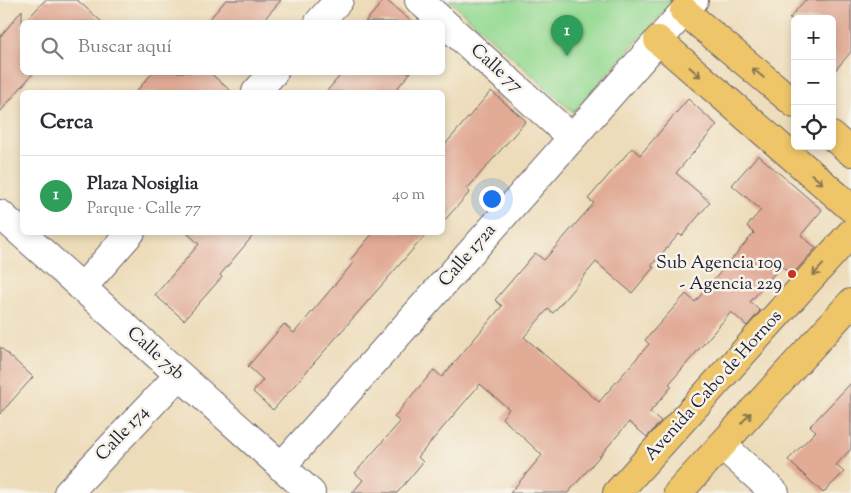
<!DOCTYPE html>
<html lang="es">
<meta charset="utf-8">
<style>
body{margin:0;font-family:"Sorts Mill Goudy",serif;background:#f7f7f7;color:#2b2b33}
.controls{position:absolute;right:15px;top:15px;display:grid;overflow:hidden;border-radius:8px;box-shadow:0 2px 8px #0003}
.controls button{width:45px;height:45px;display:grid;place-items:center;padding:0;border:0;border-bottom:1px solid #e1e1e2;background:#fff;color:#2b2b33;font:25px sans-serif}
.you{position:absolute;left:491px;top:198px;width:18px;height:18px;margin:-12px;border:4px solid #fff;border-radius:50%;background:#1a73e8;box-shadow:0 0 0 8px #1a73e833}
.badge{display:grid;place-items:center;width:32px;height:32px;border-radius:50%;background:#0f766e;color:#fff;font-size:16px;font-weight:700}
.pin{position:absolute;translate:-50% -41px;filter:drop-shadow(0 1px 2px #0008)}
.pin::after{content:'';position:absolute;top:26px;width:18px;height:15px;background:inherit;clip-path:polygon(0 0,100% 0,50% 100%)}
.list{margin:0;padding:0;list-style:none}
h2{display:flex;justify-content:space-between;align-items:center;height:65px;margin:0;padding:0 20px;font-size:21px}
h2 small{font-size:16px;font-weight:400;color:#7c7c81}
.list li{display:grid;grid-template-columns:32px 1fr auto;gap:15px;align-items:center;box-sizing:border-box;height:80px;padding:0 20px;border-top:1px solid #e1e1e2}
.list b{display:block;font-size:19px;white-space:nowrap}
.list p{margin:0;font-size:16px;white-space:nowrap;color:#7c7c81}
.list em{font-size:16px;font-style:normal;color:#7c7c81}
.icon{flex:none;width:28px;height:28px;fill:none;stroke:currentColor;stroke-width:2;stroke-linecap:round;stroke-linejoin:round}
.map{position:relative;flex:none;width:851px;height:493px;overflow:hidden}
.search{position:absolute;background:#fff;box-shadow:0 2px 8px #0003;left:20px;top:20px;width:425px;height:55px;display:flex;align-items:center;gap:12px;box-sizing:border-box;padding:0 18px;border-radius:8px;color:#7c7c81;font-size:19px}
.panel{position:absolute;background:#fff;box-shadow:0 2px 8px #0003;left:20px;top:90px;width:425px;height:145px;border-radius:8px}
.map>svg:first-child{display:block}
.green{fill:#95da93;stroke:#5c7e67}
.building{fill:#e1ab96}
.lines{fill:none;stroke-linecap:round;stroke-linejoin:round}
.minor-casing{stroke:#696367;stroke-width:30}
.major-casing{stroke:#696367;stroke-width:30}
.minor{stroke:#fff;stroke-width:28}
.major{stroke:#eec569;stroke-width:28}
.oneway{stroke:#887452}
.poi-dot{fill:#c8321e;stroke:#f7f3e8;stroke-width:2}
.labels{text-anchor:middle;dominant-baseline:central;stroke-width:5;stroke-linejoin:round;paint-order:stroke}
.street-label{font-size:18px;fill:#22223b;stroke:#f7f3e8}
.poi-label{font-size:18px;fill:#22223b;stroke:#f7f3e8;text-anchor:end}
</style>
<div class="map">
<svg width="851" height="493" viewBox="0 0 851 493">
<rect width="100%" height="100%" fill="#f7f3e8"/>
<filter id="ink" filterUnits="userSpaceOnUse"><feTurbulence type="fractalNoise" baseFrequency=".02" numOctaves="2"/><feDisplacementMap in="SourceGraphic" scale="10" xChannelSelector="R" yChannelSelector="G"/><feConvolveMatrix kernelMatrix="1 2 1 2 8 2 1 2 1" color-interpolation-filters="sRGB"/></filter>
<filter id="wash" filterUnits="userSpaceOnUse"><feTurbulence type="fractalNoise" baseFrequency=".0096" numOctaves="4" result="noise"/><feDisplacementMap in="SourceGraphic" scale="20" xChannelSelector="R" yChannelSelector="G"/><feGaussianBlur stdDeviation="1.12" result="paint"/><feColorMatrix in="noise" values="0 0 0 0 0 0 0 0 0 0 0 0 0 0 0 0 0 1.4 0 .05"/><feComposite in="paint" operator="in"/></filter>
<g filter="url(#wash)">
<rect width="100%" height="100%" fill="#eddcb9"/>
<polygon class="green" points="449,0 674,0 573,112"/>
<g id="blocks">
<g class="building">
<polygon points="45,0 77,0 102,22 25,22"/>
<polygon points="226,0 281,0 262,22 207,22"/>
<polygon points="384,0 386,0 412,22 365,22"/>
<polygon points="805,0 851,0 851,52 832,74 832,19 789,19"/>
<polygon points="22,10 22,72 34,72 0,112 0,37"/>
<polygon points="153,72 209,72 232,92 136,92"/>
<polygon points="343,72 411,72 394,92 326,92"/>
<polygon points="491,91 526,121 467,189 470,192 442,223 442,148"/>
<polygon points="688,99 717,125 676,173 710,202 682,236 679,234 651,266 654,267 632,293 596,262 553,313 548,309 524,337 599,402 649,344 645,340 686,294 695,302 754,233 747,226 761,210 732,185 758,155 822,210 801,235 816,248 792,275 781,266 750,302 760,311 747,326 731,312 669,384 672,386 650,412 661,421 647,437 629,422 568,493 510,493 542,455 502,418 509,409 480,384 418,457 423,462 397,493 352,493 363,480 355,473 400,422 394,417 412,395 434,370 442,377 502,306 495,300 535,253 544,260 594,203 588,199 632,148 640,155"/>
<polygon points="186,232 256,232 220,275 222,277 184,320 155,295 199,244"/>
<polygon points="374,232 428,232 273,410 253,392 263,380 248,366 284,324 294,333 354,262 351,259"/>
<polygon points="0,347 33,377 0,414"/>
<polygon points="851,383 851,449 836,465 844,472 823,493 788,460 816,431 810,426"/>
</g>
</g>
</g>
<g filter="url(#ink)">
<use href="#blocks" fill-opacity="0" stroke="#696367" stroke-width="1"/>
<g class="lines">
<defs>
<g id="minor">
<polyline points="419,0 572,138"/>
<polyline points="319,22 339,0"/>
<polyline points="256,92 274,72"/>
<polyline points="0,214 311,493"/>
<polyline points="82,288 131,232"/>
<polyline points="722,445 775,493"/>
<polyline points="281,467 694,0"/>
<polyline points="68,493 179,375"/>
</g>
<g id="major">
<polyline points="684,11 795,104"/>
<polyline points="658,40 851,208"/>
<polyline points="832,136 851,152"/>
<polyline points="617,493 851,233"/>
<polyline points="678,493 851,303"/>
</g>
</defs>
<use href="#minor" class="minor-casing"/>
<use href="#major" class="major-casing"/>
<use href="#minor" class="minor"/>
<use href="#major" class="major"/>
</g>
<defs><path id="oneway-shaft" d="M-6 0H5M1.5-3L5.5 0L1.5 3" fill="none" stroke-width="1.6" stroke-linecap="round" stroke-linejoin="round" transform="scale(1.25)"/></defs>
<g class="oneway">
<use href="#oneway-shaft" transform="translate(695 72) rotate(41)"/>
<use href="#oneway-shaft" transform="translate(758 73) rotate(-140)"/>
<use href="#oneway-shaft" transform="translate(817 179) rotate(41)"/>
<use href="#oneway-shaft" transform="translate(818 270) rotate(132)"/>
<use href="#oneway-shaft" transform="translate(746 418) rotate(-48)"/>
</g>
</g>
<circle class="poi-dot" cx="792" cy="274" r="5"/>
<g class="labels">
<g class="street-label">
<text transform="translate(496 69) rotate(42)">Calle 77</text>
<text transform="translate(468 256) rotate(-49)">Calle 172a</text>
<text transform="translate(155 354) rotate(42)">Calle 75b</text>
<text transform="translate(714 386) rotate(-48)">Avenida Cabo de Hornos</text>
<text transform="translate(123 434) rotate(-47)">Calle 174</text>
</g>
<g class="poi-label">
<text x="782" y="264">Sub Agencia 109<tspan x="782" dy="21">- Agencia 229</tspan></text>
</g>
</g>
</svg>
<div class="controls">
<button>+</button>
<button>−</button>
<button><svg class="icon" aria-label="locate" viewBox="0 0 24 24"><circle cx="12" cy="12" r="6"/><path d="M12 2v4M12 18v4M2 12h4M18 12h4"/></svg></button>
</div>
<div class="you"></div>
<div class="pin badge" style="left:567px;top:56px;background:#2e9e5b">1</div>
<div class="search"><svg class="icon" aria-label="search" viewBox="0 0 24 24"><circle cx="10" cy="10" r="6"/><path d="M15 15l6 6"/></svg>Buscar aquí</div>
<section class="panel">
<h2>Cerca<small></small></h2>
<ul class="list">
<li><span class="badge" style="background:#2e9e5b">1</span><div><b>Plaza Nosiglia</b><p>Parque · Calle 77</p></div><em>40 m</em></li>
</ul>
</section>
</div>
